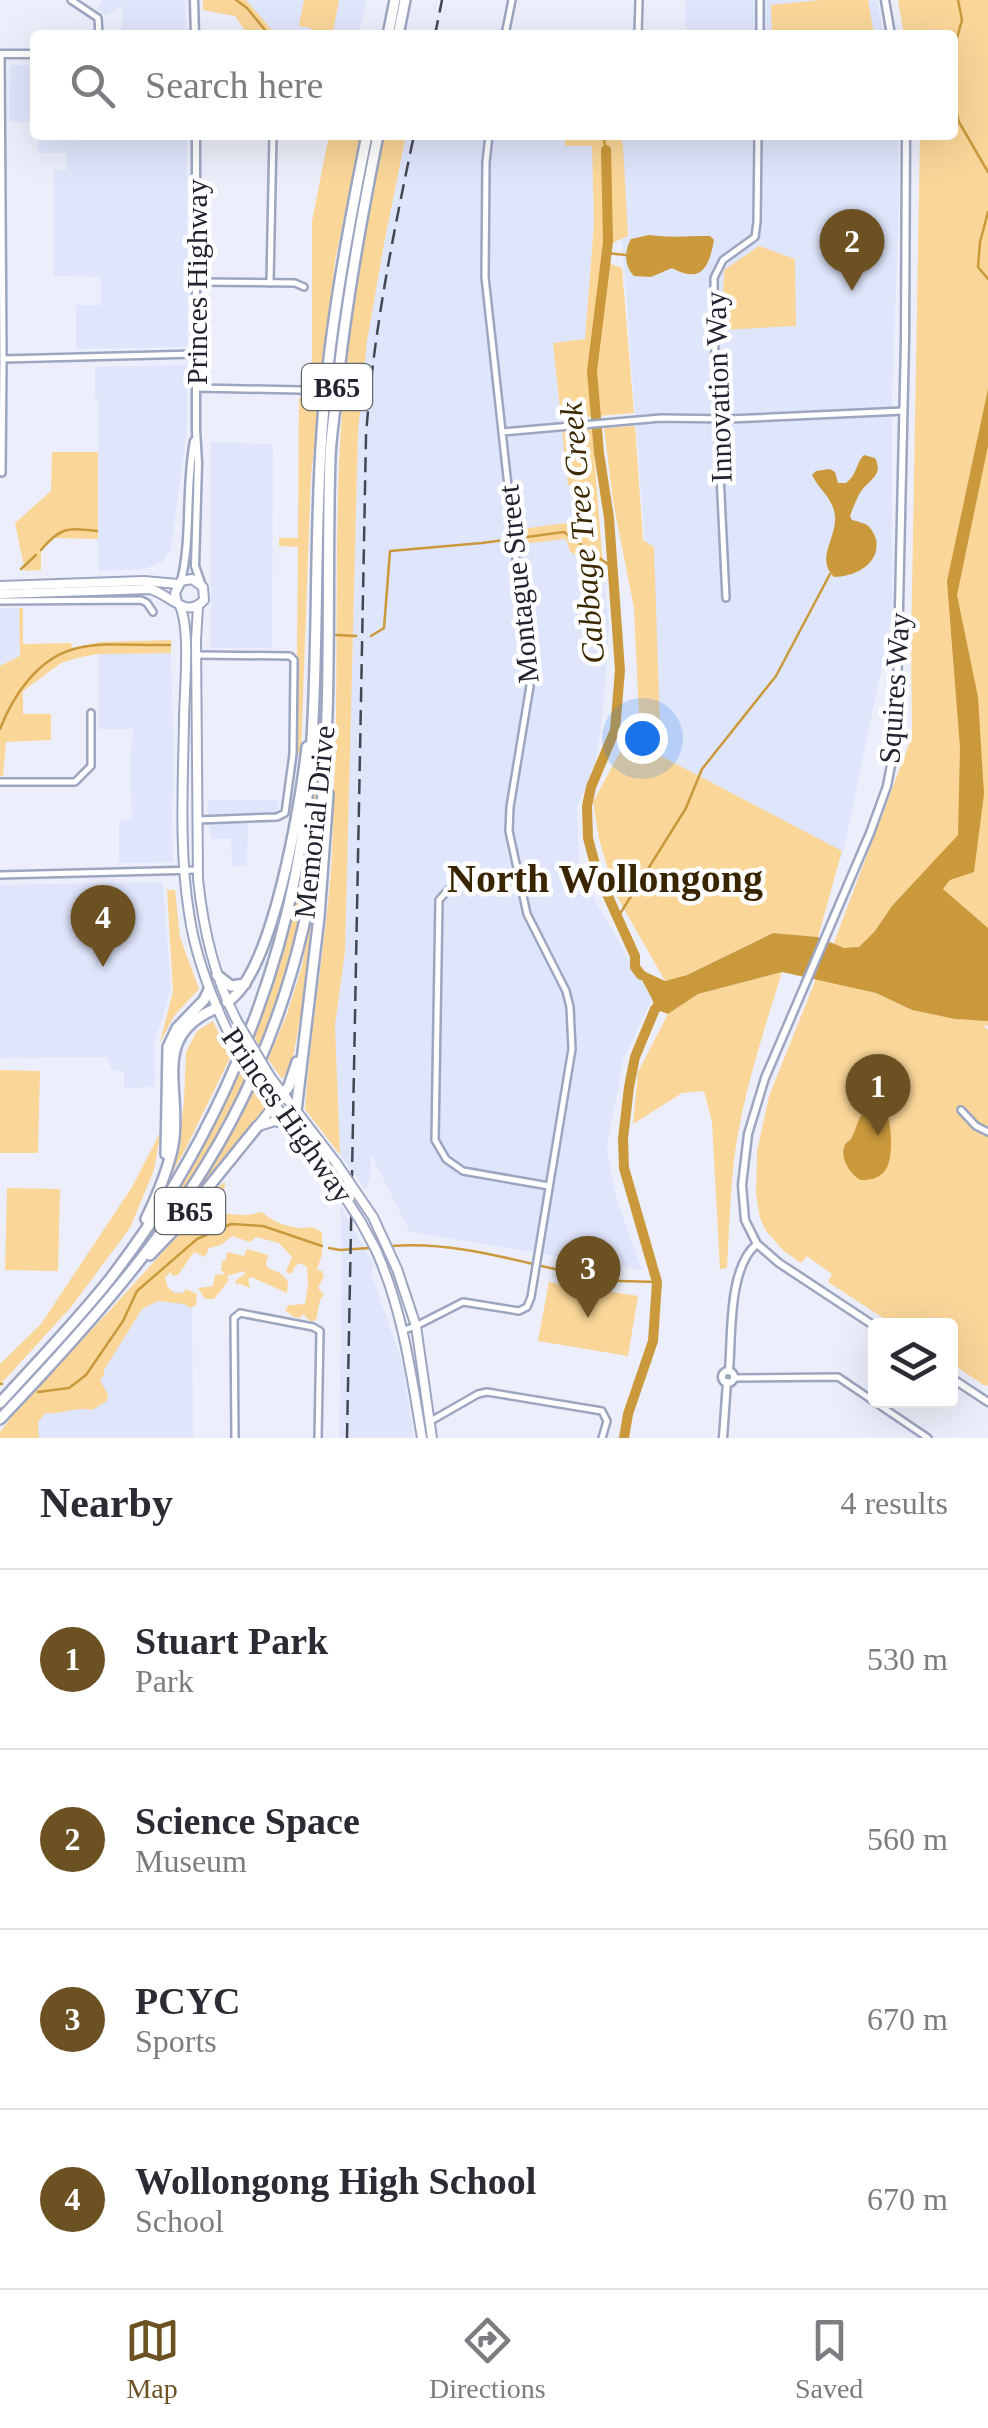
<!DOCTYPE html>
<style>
body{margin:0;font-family:"Times New Roman",serif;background:#f2f2f3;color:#2b2b33}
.controls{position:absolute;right:30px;bottom:30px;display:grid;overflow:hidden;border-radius:10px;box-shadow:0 10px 40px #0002}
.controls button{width:90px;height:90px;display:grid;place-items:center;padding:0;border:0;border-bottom:2px solid #e1e1e2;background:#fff;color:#2b2b33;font:50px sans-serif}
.you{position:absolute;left:642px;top:738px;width:35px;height:35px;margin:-25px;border:8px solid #fff;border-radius:50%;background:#1a73e8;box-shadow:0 0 0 15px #1a73e833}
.badge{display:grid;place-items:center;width:65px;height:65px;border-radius:50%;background:#6c5223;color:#fff;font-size:32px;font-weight:700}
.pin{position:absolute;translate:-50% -82px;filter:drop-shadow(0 2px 5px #0008)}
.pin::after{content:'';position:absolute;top:52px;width:35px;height:30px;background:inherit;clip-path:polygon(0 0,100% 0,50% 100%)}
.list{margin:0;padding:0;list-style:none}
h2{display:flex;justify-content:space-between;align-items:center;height:130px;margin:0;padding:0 40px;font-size:42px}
h2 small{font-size:32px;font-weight:400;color:#7c7c81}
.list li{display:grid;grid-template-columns:65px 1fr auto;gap:30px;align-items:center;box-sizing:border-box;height:180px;padding:0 40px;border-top:2px solid #e1e1e2}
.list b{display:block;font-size:38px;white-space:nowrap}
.list p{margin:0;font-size:32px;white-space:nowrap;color:#7c7c81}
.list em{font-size:32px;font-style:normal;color:#7c7c81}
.icon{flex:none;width:55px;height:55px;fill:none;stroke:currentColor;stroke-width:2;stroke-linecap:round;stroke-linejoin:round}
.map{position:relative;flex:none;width:988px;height:1438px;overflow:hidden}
.search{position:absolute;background:#fff;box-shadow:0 10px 40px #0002;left:30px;right:30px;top:30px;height:110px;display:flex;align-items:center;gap:25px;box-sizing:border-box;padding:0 35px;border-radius:10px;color:#7c7c81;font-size:38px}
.sheet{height:850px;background:#fff}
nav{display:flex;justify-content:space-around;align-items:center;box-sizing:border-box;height:140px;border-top:2px solid #e1e1e2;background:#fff;font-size:28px;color:#7c7c81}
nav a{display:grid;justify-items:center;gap:5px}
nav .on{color:#6c5223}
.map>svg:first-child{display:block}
.built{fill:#dfe5fb}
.green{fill:#fad699}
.water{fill:#ca993c}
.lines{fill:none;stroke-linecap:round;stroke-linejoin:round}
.stream{stroke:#ca993c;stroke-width:2.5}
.river{stroke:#ca993c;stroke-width:10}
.minor-casing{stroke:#9da6c1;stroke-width:10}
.tertiary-casing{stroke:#9da6c1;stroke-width:11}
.secondary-casing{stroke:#9da6c1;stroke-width:11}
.primary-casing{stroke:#9da6c1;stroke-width:12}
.motorway-casing{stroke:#9da6c1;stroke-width:14}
.minor{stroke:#fff;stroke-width:5}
.tertiary{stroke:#fff;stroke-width:6}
.secondary{stroke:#fff;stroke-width:6}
.primary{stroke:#fff;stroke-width:8}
.motorway{stroke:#fff;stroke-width:9}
.rail{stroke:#444753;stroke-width:2.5;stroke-dasharray:15 8;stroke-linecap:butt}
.primary-bridge-casing{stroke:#9da6c1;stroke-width:12;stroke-linecap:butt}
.primary-bridge{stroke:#fff;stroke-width:8}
.labels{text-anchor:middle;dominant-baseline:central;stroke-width:9;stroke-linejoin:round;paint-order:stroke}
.shield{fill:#fff;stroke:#64666e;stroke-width:2.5}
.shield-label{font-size:28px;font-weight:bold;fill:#222530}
.street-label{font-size:30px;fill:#222530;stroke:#fff}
.water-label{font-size:32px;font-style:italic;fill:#3d2900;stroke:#fff}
.district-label{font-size:40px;font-weight:bold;fill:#392600;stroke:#fff}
</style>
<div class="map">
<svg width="988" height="1438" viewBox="0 0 988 1438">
<rect width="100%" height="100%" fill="#eceffb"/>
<g class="built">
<polygon points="103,0 185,0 185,35 122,35 122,6 106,15 97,9"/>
<polygon points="246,0 366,0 359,35 276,35"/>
<polygon points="686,0 877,0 884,35 685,35"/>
<polygon points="10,65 35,65 35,122 9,122"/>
<polygon points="38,135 187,135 188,344 185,347 76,349 76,305 101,305 101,277 54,276 54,170 66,170 66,153 38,153"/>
<polygon points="406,135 433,137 437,135 565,135 565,146 593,146 594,224 585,339 553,344 568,484 581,483 583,521 520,530 522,544 566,538 571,552 604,580 609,624 603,713 596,760 577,808 580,874 652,999 623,1060 607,1148 616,1197 642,1270 410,1232 371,1154 370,1180 365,1189 340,1155 335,1025 345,952 358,432 367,341 384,244"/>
<polygon points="614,135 898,135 899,202 892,400 892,618 842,858 661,756"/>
<polygon points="185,365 187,367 187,428 171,549 162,562 144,569 98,571 98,399 95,398 95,367"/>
<polygon points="211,442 273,444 272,648 211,648"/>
<polygon points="0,608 19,608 20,656 0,666"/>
<polygon points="171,653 174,766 172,814 173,862 119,863 119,820 132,819 130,766 133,729 99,729 99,654"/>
<polygon points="207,800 279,800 277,813 248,816 247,866 232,866 231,839 211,839"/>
<polygon points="163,882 171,990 154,1044 155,1087 124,1088 124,1071 112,1070 107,1057 0,1058 0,885"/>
<polygon points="340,1205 373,1263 372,1276 402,1362 414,1438 339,1438 342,1261"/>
<polygon points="149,1287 192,1293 193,1438 19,1438"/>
</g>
<g class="green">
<polygon points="203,0 246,0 276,35 248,35 235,16 203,10"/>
<polygon points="304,0 339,0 333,32 343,35 310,35 311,28 299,26"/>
<polygon points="821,0 868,0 874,35 772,35 771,5"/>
<polygon points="898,0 988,0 988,1026 983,1025 988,1030 988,1385 985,1386 951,1363 950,1326 894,1325 828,1282 832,1274 807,1256 801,1263 784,1251 766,1231 760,1218 756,1194 757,1152 769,1096 816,979 876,993 912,1010 955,1019 976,1020 846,948 833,945 911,739 912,727 911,649 920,135 953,135 953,35 904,35"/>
<polygon points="329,135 361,135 335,261 311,475 301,754 296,754 298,547 279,546 279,538 298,538 299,398 312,397 312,221"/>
<path d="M 383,135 L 406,135 L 384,244 L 367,341 L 358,432 L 345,952 L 335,1025 L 340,1155 L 305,1109 C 310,1034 323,959 330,883 C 333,850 333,817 334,785 C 339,671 334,557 340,443 C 346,339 362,237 383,135 Z"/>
<polygon points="565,135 620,135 623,146 628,236 612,243 609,263 622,268 634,413 561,419 553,343 585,339 594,224 592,146 565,146"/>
<polygon points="759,246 795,259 796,326 722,330 724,270"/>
<polygon points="592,426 604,580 570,551 566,539 521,544 520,529 583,521 581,484 568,485 562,430"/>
<polygon points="635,426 643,540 654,547 661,756 842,851 818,937 773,933 687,975 665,981 615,893 599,839 593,802 639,717 634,608 613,501 604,428"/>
<polygon points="52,452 98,452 98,539 54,538 41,550 41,570 25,571 15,523 51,491"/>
<polygon points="19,608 23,608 23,644 71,643 72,648 101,642 171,640 171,653 98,654 77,658 61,663 23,691 23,714 51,714 51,740 6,742 3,776 0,776 0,666 20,656"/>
<path d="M 316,729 L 321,729 C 319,776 318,823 310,869 C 300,930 280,989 260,1048 L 253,1034 L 295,903 L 312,791 Z"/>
<polygon points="167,890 175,890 180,937 199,989 174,1016 160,1043 173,991"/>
<polygon points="313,909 309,971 291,1068 282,1079 268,1059 287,1014 302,966"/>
<path d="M 782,972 C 763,1034 742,1096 734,1160 C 730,1196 729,1232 727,1268 L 720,1269 L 712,1122 L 704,1091 L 682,1093 L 633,1124 L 638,1072 L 668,1014 L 698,994 Z"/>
<polygon points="213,1021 230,1058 185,1150 167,1182 179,1142 184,1101 186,1052 197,1031"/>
<polygon points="237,1069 245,1081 196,1173 162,1226 155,1220"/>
<polygon points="0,1070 40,1071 38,1153 0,1153"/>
<polygon points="253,1091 265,1107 180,1220"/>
<polygon points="161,1131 154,1170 130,1228 71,1307 0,1385 0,1364 41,1324 132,1187"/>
<path d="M 225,1182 C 225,1202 213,1208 199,1220 L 200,1223 C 216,1210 225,1214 244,1215 C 250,1215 256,1213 262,1212 C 273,1223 296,1231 312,1227 L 322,1232 L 322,1254 L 317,1270 L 322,1271 L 324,1276 L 318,1288 L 324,1294 L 320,1300 L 316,1320 L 311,1322 L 303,1314 L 300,1318 L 294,1317 L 285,1310 L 289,1305 L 305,1304 L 308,1286 L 307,1267 L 300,1263 L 296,1265 L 291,1274 L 286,1272 L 292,1257 L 279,1243 L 256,1237 L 250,1242 L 232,1236 L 221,1245 L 209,1248 L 205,1257 L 194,1252 L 178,1275 L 172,1276 L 171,1272 L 165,1277 L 167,1286 L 174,1293 L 183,1293 L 186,1289 L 197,1294 L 196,1305 L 190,1308 L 184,1304 L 158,1301 L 142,1309 L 104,1370 L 104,1375 L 100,1380 L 108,1395 L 107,1401 L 92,1410 C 76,1406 60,1415 45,1413 L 38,1422 L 39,1438 L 0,1438 L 0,1432 L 23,1402 L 111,1309 L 192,1220 L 218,1187 Z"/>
<polygon points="7,1188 60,1189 58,1271 5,1270"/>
<polygon points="247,1249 268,1255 266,1264 268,1268 280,1273 288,1281 287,1293 251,1277 248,1279 250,1288 238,1283 237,1285 235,1281 245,1274 244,1271 227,1276 229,1280 214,1299 205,1299 198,1288 213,1286 215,1275 225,1274 220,1269 222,1268 222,1261 226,1260 227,1252 244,1256"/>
<polygon points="549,1282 638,1296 628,1356 538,1341"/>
</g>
<g class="water">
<path d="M 649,235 C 671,238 688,236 710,236 L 714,240 C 709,268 701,284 672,268 L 651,277 L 634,276 C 624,266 624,251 631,239 Z"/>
<polygon points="988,389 988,446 957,595 978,697 984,794 974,872 950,880 943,889 988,928 988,1021 955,1019 912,1010 876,993 782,972 698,994 668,1014 655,1009 652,999 635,967 665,981 687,975 773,933 818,937 844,948 859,947 875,931 892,906 958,835 960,748 947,581"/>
<path d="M 864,455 L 875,458 C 884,476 869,479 860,493 C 856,500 853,508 850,516 L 852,520 C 854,520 866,524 867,525 C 872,529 874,534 876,539 C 881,564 855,577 834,577 C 815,558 837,538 835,516 C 833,498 820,491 812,475 L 816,471 L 830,469 L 835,472 L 838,483 L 846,483 C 858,474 855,464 864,455 Z"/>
<path d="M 875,1106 L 884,1108 C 892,1119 895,1161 884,1172 C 878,1179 869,1180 861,1180 C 850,1175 839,1157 845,1145 C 846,1142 850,1141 851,1139 C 860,1123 855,1115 875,1106 Z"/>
</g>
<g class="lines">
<g class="stream">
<polyline points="236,0 247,8 269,35"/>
<polyline points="953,52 962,20 958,0"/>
<polyline points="953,98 959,122 988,172"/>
<polyline points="603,135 606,150"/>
<polyline points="988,212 980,242 978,267 988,279"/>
<polyline points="606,253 626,255"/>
<path d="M 41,550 C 61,526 68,528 97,531"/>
<polyline points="21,569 36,555"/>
<polyline points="336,635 356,636"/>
<polyline points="371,636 384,628 390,551 482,543 564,532 613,568"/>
<path d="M 0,729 C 13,696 37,659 74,649 C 103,641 139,646 170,645"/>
<polyline points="618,917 686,808 702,769 776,676 830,574"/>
<path d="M 392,1246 C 465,1240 538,1269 609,1280 C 625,1282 641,1281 657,1282"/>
<polyline points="329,1248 340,1250 384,1247"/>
<polyline points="0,1384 2,1384"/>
<polyline points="38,1392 69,1388 86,1375 123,1321 137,1291 197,1239 231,1224 263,1226 322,1246"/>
</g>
<g class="river">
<polyline points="606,150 608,242 592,371 599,453 609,518 620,670 615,730 591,787 587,806 588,838 597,872 635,956 635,967 641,975"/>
<polyline points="624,1438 628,1414 653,1341 657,1282 624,1168 623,1139 629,1087 635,1057 655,1009 663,1002"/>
</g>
<defs>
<g id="minor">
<polyline points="71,0 98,18 99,35"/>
<polyline points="505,35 512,0"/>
<polyline points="638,35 639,0"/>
<polyline points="760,35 760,0"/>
<polyline points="1,54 3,359 196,354"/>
<polyline points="196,282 295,283 304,287"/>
<polyline points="270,283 273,135"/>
<polyline points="196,388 300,390 308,393"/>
<polyline points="502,432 661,418 729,419 903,411"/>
<polyline points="2,473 3,359"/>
<polyline points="726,598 715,372 714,278 723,260 755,237 757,222 758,135"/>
<polyline points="0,601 141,600 147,603 153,612"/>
<polyline points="0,782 75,782 91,766 91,713"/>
<polyline points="197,820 277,817 285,813 293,754 294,667 294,660 290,656 197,655"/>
<polyline points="0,875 197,870"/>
<polyline points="516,875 458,879 439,900 435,1140 446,1159 463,1171 549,1186"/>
<polyline points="961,1110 976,1126 988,1132"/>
<polyline points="404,1330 416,1326 463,1302 519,1311 527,1307 531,1297 572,1049 570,1007 566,991 527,914 509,831 510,807 530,686 485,277 486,162 489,135"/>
<polyline points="734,1378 838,1377 928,1438"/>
<polyline points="429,1422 478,1394 487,1392 602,1411 607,1421 602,1438"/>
<polyline points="235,1438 234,1318 240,1313 313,1327 320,1331 318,1438"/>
</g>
<g id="tertiary">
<path d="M 729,1371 C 732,1335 728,1267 757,1244"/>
<circle cx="728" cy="1377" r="6"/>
<polyline points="723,1438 727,1382"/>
</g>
<g id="secondary">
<polyline points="194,0 195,35"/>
<polyline points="885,0 891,35"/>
<polyline points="0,54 35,54"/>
<polyline points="196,135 196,430 198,463 195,566 201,583"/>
<path d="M 181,581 C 192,537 185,487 194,441"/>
<polyline points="876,1327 779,1263 757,1244 745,1220 742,1185 748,1134 765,1078 870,833 887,786 896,739 905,341 906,135"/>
<polyline points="950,1377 988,1402"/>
</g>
<g id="primary">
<polyline points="0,586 144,581 178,584"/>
<path d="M 0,594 L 150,589 C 170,594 186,620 204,600 L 203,587 L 192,579 L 181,581 L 175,593 L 177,602"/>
<path d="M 180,606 C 191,632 184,691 184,721 C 183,784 179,850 189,913 C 195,956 211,997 230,1036"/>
<path d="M 198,607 L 196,640 L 198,879 C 203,928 214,977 237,1021"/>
<polyline points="271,1078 337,1164"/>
<polyline points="265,1092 341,1191"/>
<polyline points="259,1126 275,1121 288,1125"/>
<polyline points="257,1127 283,1094"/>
<polyline points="373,1217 397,1269 416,1326 432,1438"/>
<path d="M 376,1250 C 403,1311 411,1373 422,1438"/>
</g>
<g id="motorway">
<polyline points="388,35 395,0"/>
<polyline points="398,35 405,0"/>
<polyline points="217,975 231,986 245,984"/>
<path d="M 227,1002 C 273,974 301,801 307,747"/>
<polyline points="283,1094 289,1086 297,1062"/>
<polyline points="296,1111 319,917 328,794"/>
<polyline points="166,1154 168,1047 177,1028 204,1000 209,990"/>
<path d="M 146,1219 C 156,1198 169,1167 173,1145 C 183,1090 148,1036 217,1008"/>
<polyline points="150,1255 172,1232 257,1127"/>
<path d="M 0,1403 C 37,1362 76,1322 110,1279 C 200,1163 266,1021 295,877 C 323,736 312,591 321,448 C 327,342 346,239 367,135"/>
<path d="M 0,1419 C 99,1315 196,1206 254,1074 C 288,998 310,916 319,834 C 333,709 326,582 330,456 C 331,434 335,411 337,389 C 346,303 361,219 378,135"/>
</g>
</defs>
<use href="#minor" class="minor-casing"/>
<use href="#tertiary" class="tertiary-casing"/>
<use href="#secondary" class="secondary-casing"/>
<use href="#primary" class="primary-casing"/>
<use href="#motorway" class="motorway-casing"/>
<use href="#minor" class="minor"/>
<use href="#tertiary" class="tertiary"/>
<use href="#secondary" class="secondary"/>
<use href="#primary" class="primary"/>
<use href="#motorway" class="motorway"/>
<g class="rail">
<polyline points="435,35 442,0"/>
<path d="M 347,1438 L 366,436 C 373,334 393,235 414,135"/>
</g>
<defs>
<g id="primary-bridge">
<polyline points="237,1021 271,1078"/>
<polyline points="230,1036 265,1092"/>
<polyline points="337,1164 373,1217"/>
<polyline points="341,1191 361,1222 376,1250"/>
</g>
</defs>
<use href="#primary-bridge" class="primary-bridge-casing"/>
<use href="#primary-bridge" class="primary-bridge"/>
</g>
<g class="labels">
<g class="shield">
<rect x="302" y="364" width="70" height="46" rx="8"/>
<rect x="155" y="1188" width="70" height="46" rx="8"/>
</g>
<g class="shield-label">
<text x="337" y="387">B65</text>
<text x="190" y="1211">B65</text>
</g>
<g class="street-label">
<text transform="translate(196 282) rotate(-90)">Princes Highway</text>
<text transform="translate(718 387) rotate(-92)">Innovation Way</text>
<text transform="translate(518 584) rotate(-96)">Montague Street</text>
<text transform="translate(894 688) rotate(-86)">Squires Way</text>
<text transform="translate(314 822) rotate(-84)">Memorial Drive</text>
<text transform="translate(288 1115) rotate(55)">Princes Highway</text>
</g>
<g class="water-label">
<text transform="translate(582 533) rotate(-95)">Cabbage Tree Creek</text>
</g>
<g class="district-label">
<text x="605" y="878">North Wollongong</text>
</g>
</g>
</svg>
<div class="controls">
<button><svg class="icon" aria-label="layers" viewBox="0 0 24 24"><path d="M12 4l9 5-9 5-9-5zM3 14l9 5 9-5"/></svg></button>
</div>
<div class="you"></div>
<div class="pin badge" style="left:878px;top:1136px">1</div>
<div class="pin badge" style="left:852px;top:291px">2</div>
<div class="pin badge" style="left:588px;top:1318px">3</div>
<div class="pin badge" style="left:103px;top:967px">4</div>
<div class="search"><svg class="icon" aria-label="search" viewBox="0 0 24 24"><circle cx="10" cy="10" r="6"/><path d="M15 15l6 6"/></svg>Search here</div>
</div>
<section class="sheet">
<h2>Nearby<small>4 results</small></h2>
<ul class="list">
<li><span class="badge">1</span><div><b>Stuart Park</b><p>Park</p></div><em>530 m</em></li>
<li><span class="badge">2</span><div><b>Science Space</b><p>Museum</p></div><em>560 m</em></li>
<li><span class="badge">3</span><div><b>PCYC</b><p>Sports</p></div><em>670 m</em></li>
<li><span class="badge">4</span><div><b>Wollongong High School</b><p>School</p></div><em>670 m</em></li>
</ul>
</section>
<nav>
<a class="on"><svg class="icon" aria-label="map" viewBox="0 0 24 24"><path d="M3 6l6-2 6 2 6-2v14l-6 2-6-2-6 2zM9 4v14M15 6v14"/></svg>Map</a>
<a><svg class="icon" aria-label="directions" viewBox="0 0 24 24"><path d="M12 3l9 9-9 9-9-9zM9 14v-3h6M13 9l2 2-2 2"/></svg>Directions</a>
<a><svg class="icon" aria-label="saved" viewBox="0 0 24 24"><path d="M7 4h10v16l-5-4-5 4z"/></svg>Saved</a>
</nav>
